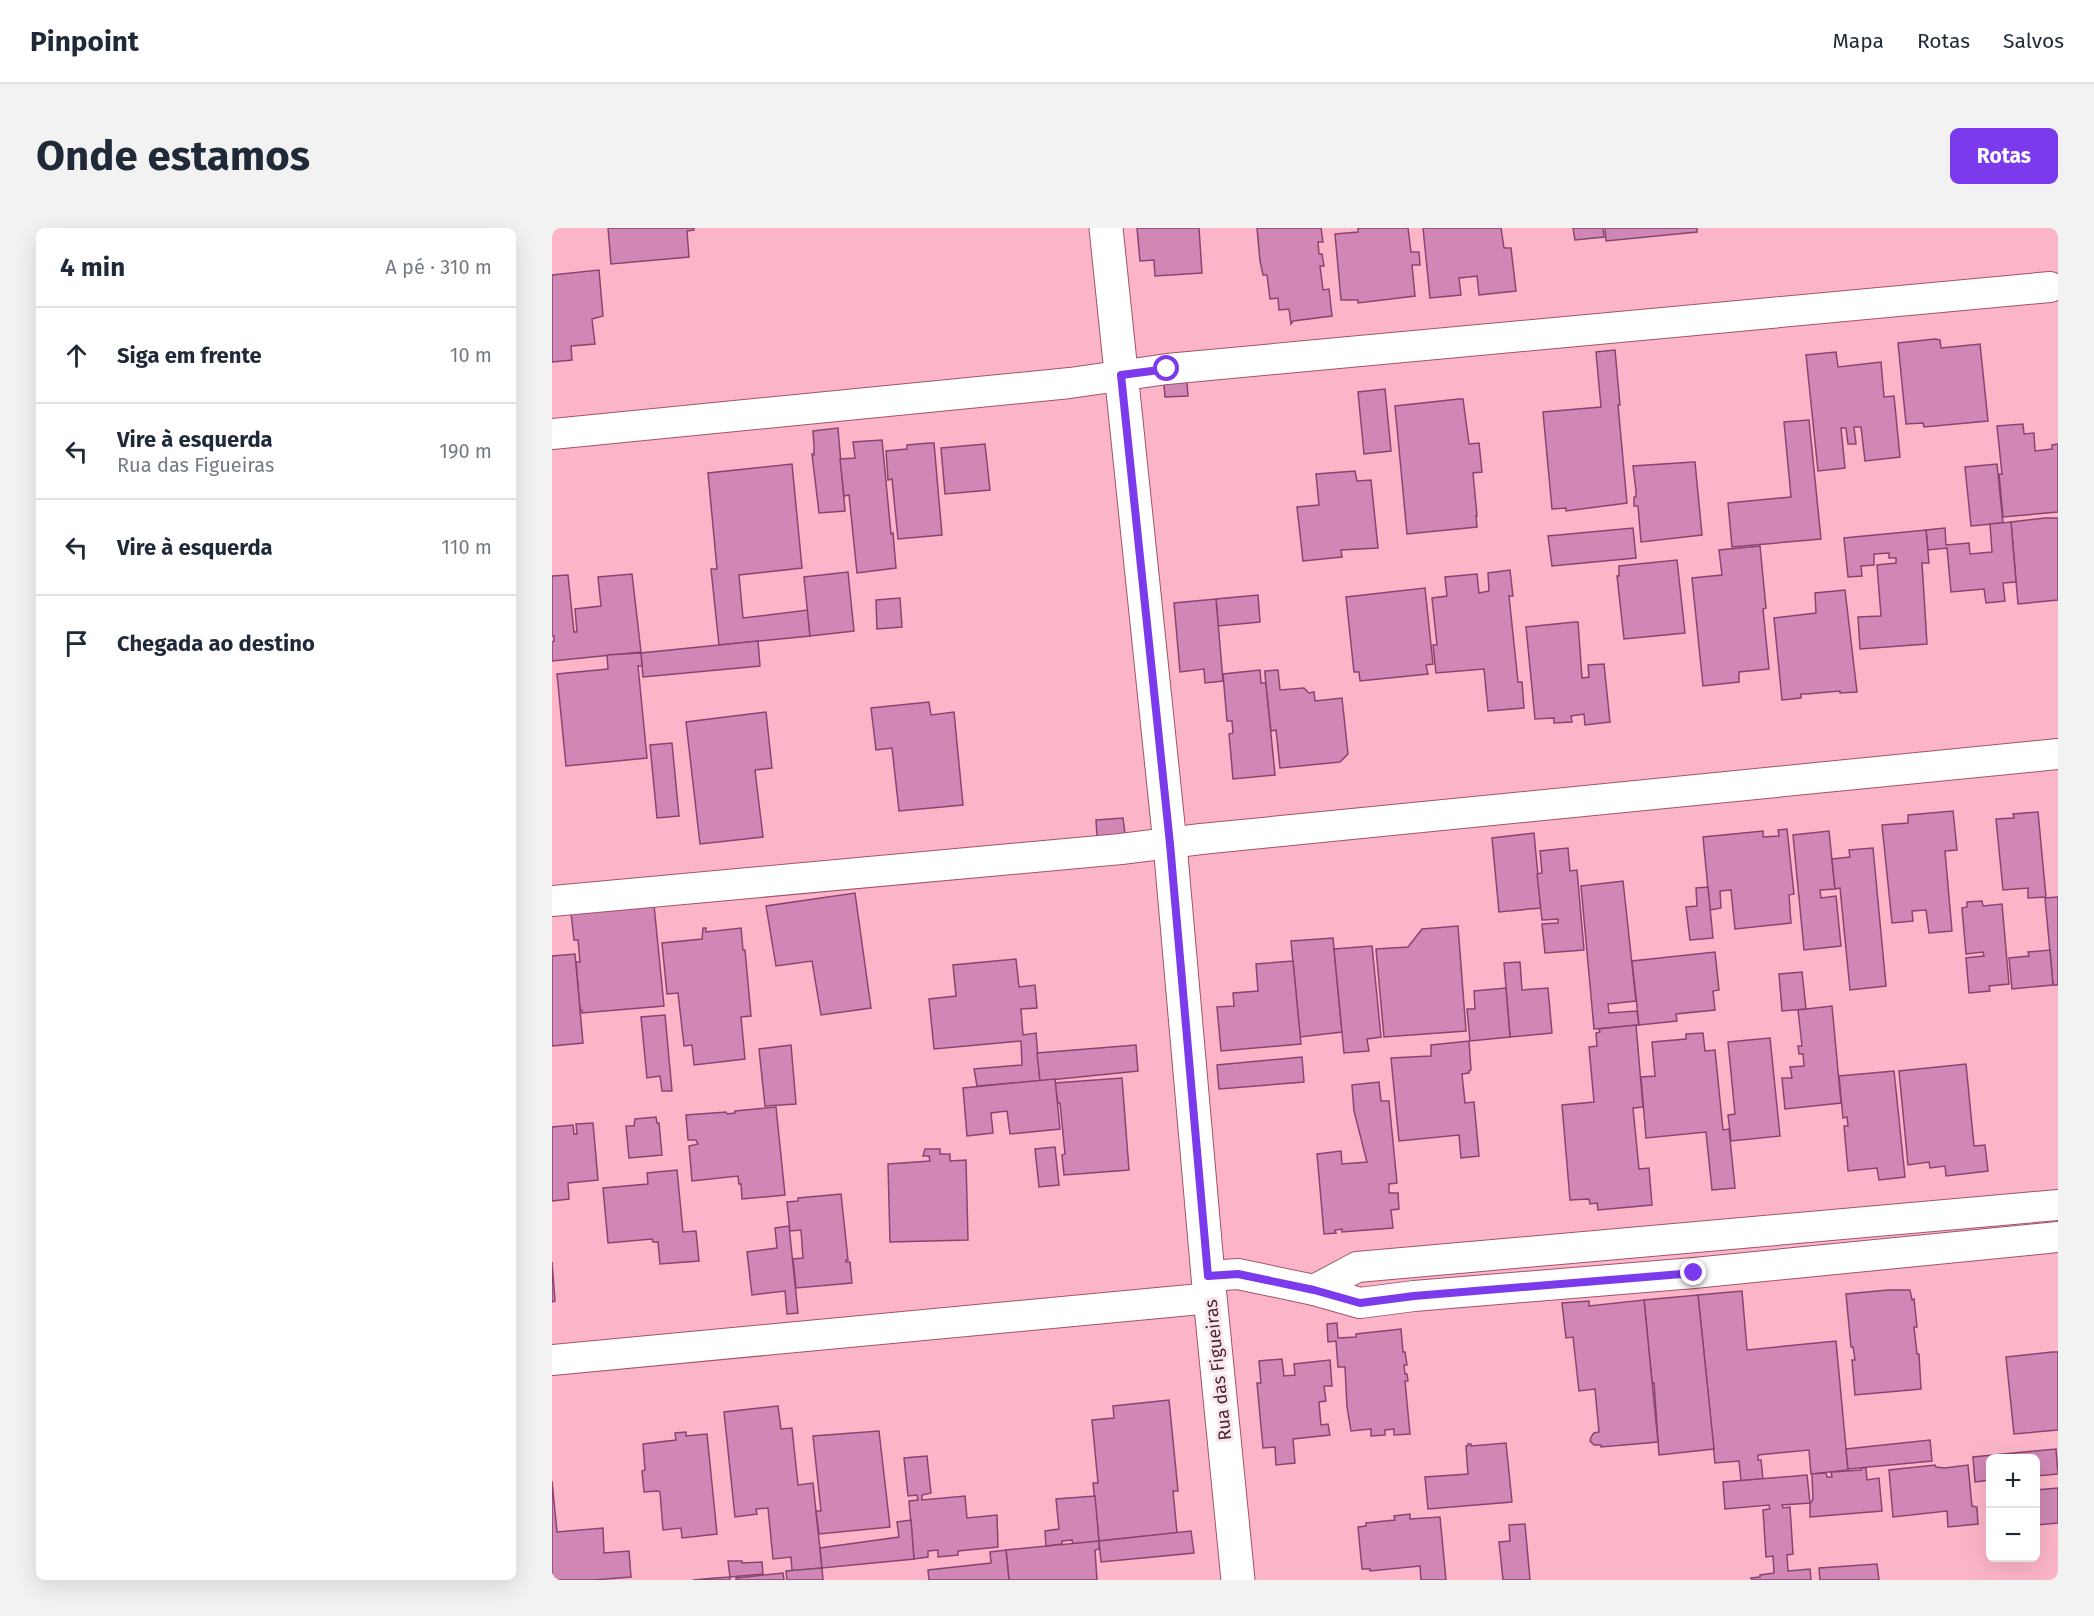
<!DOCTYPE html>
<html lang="pt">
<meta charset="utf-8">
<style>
body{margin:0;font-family:"Fira Sans",sans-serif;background:#f2f2f3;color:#1f2937}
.controls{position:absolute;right:18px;bottom:18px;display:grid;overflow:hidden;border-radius:9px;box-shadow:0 6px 24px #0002}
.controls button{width:54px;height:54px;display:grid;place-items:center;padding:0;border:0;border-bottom:2px solid #e0e1e3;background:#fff;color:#1f2937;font:30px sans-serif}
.stop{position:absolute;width:18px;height:18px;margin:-14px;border:4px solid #7c3aed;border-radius:50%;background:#fff}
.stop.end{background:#7c3aed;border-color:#fff;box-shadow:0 2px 6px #0008}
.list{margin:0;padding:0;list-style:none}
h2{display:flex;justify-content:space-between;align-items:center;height:78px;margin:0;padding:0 24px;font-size:26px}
h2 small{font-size:20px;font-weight:400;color:#747a83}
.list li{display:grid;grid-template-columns:39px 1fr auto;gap:18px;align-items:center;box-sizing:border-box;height:96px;padding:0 24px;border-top:2px solid #e0e1e3}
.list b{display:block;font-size:22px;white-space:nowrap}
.list p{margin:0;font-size:20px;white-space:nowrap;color:#747a83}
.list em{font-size:20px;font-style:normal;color:#747a83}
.icon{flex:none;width:33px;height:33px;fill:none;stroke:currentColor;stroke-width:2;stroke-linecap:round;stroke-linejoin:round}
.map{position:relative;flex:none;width:1506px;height:1352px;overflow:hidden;border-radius:9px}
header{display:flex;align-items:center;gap:36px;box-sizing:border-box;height:84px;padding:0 30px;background:#fff;border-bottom:2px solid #e0e1e3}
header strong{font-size:28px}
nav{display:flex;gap:33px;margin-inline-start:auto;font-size:21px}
.intro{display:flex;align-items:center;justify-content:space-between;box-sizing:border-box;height:144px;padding:0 36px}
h1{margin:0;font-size:42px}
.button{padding:15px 27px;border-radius:9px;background:#7c3aed;color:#fff;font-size:21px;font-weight:700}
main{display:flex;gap:36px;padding:0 36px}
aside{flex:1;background:#fff;border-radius:9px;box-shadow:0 6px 24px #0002}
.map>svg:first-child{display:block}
.building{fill:#d087b5;stroke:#884571;stroke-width:1.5}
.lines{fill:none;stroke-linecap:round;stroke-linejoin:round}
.minor-casing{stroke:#a1536b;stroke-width:32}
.tertiary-casing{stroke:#a1536b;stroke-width:35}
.minor{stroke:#fff;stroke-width:30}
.tertiary{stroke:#fff;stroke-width:33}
.route{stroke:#7c3aed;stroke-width:8}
.labels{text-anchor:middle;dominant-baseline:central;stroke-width:6;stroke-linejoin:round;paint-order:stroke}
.street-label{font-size:18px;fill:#4c2933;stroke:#fae7eb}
</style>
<header>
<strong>Pinpoint</strong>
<nav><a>Mapa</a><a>Rotas</a><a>Salvos</a></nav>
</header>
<div class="intro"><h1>Onde estamos</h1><a class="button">Rotas</a></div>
<main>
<aside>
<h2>4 min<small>A pé · 310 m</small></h2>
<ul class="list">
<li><svg class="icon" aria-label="ahead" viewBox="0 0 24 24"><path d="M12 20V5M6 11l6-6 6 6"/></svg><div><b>Siga em frente</b></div><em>10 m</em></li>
<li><svg class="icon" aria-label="left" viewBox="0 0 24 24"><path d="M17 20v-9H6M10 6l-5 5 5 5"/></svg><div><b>Vire à esquerda</b><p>Rua das Figueiras</p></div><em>190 m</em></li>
<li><svg class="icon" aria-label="left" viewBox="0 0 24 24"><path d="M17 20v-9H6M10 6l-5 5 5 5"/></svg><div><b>Vire à esquerda</b></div><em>110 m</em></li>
<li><svg class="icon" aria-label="arrive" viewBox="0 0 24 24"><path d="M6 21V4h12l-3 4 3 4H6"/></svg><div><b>Chegada ao destino</b></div></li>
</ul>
</aside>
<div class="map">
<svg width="1506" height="1352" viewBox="0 0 1506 1352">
<rect width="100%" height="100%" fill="#fcb5c8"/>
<g class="building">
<polygon points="56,0 142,0 142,2 135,3 137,29 59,36"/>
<polygon points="585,0 647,0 650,45 603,48 602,32 588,33"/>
<polygon points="705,0 769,0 771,14 766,14 767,26 770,26 772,38 768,38 771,62 777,61 780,88 741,93 739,96 737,81 727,82 726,70 718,71 715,47 711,47 708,33"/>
<polygon points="806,0 856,0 859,24 867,24 868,37 860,37 863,68 806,75 806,72 789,72 783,6 806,4"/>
<polygon points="871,0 949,0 952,20 959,20 964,63 927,67 925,48 917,49 907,50 909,67 878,70"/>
<polygon points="1021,0 1051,0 1052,9 1023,12"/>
<polygon points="1053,0 1145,0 1145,4 1054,13"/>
<polygon points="47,42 51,88 40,91 43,116 19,118 20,132 0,134 0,47"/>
<polygon points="1383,111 1388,112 1389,120 1428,116 1436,193 1372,199 1371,195 1354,196 1346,115"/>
<polygon points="1063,122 1068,177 1066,177 1075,275 1014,283 1014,280 1000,281 991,184 1049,179 1044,124"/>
<polygon points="1284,124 1286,139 1329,134 1332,169 1342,168 1348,229 1313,233 1309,199 1302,199 1304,216 1296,216 1294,200 1289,200 1293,240 1266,243 1254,127"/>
<polygon points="634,143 636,168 613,169 611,145"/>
<polygon points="833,161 839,223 812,226 806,164"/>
<polygon points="907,171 911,171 917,216 927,215 930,244 921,245 925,288 924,288 925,299 855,306 843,178"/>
<polygon points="1257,192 1269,311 1180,319 1176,275 1239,269 1232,194"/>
<polygon points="1471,196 1472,206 1482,205 1483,223 1500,221 1500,217 1506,216 1506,284 1451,289 1447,246 1450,246 1445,198"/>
<polygon points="286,200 293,283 267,285 260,226 262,227 262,217 261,203"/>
<polygon points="330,212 339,306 341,305 344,340 305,345 297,267 292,268 288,231 303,230 301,214"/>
<polygon points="378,215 382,215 390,307 346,311 340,251 336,252 334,223 355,221 355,217"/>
<polygon points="433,216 438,262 393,266 389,220"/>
<polygon points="1141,234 1143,234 1150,307 1089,314 1086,278 1082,278 1082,269 1084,269 1084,263 1081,238"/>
<polygon points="240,236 250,340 187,347 191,390 256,382 258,408 167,417 159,341 165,341 156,245"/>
<polygon points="1445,236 1451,295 1419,298 1413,239"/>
<polygon points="803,243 805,253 819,252 826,320 789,322 790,329 751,333 745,279 767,277 764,246"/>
<polygon points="1493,290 1506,290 1506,372 1466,376 1459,294"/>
<polygon points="1459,294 1464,354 1451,355 1453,373 1434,375 1432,361 1399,364 1395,320 1376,322 1374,302 1393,300 1394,317 1417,315 1418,326 1440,324 1438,296"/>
<polygon points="1081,300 1084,330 1000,338 996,308"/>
<polygon points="1374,302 1377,335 1370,335 1375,416 1308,421 1306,389 1329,388 1325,337 1344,335 1344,330 1337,330 1337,325 1322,326 1322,337 1309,338 1310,348 1296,349 1292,310"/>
<polygon points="1208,318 1214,380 1211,381 1217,441 1187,444 1187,454 1151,458 1140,350 1170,347 1167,322"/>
<polygon points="1125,332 1133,405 1072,411 1065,348 1067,348 1067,338"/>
<polygon points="958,342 961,368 957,368 966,454 970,454 972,480 936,483 932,441 884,445 881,417 885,417 880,370 895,368 893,349 925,346 927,365 937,363 936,345"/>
<polygon points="296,344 302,403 258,408 252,349"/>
<polygon points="80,346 89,424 0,433 0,414 2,413 2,408 0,408 0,348 16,347 22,404 25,404 23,381 49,378 46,349"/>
<polygon points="873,360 881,436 874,437 876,446 808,453 807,444 802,444 794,369"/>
<polygon points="1293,362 1305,464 1288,465 1288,463 1254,466 1249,466 1249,470 1230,472 1222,390 1264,385 1263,365"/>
<polygon points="706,367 708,394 666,398 664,371"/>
<polygon points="348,370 350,399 325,401 324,372"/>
<polygon points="664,371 671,453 653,455 652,441 628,444 622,375"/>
<polygon points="1023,394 1026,394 1030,450 1037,449 1036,437 1052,436 1058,494 1033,497 1032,486 1019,488 1020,494 1002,495 1002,490 983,491 974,399"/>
<polygon points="206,413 208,438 91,449 89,425"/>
<polygon points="89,425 90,438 86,438 95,530 14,538 5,446 56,441 55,427"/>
<polygon points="708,442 709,455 714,455 723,547 681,551 677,506 681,505 680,493 675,493 671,446"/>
<polygon points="726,442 728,462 752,460 757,465 762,464 763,473 790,470 796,526 788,534 728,540 724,502 719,503 713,447 713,443"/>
<polygon points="377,474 379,487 402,484 411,577 347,583 340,520 324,522 319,480"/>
<polygon points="214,484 220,540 203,542 211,609 148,616 134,494"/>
<polygon points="120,515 127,588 105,590 98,517"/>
<polygon points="1401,583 1405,622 1393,623 1400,703 1377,705 1374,682 1360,683 1361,693 1340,695 1330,597 1356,595 1356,587"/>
<polygon points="1486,584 1494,669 1476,670 1476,660 1451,662 1444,591 1462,590 1461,586"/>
<polygon points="571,590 573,606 545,608 544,592"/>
<polygon points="1235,601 1242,666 1237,667 1239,695 1183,701 1179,662 1168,663 1169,680 1158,682 1151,609 1211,603 1211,609 1227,608 1226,602"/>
<polygon points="1277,603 1283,661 1268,662 1269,670 1284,668 1289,718 1252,722 1241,607"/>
<polygon points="982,605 989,680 947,684 940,610"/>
<polygon points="1016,620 1018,643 1025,642 1032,722 993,725 990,696 1006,695 1006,691 990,692 985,646 990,645 988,623"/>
<polygon points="1321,620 1334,758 1298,762 1288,660 1283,661 1280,631 1298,629 1297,622"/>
<polygon points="1071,653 1084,773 1056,776 1057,785 1085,783 1087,797 1042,801 1029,658"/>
<polygon points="1156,659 1161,710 1138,712 1134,679 1145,678 1144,660"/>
<polygon points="303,665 319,780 269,787 260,733 224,738 214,678"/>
<polygon points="1506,669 1506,757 1501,757 1493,670"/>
<polygon points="1430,673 1431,678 1450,676 1457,756 1437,758 1438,763 1417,765 1414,730 1432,728 1431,724 1414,726 1410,680 1415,679 1415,674"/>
<polygon points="102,677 112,778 30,785 30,782 28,782 24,734 28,734 26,712 22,712 19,685"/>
<polygon points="906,698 914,803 832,809 824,721 856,719 870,701"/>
<polygon points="151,700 154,700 154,704 189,700 191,722 193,722 199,788 189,789 193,831 142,837 140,817 132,818 126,765 115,766 110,715 150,711"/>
<polygon points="781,710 790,804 748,809 739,713"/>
<polygon points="820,718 829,809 815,811 817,823 792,825 782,721"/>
<polygon points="1498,722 1501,757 1460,761 1457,730 1477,728 1476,724"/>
<polygon points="1163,724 1167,762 1161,763 1163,782 1124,786 1125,793 1087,797 1080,733"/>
<polygon points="23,726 31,815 0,818 0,728"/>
<polygon points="464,731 467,759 483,757 485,780 469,781 471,807 484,805 488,853 425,858 422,841 470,837 469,813 382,821 377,771 404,768 401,737"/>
<polygon points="741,733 749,816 669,823 665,779 682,778 681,765 706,763 704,736"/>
<polygon points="968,734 970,762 996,760 1000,805 958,809 952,735"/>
<polygon points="1250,744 1254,781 1230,783 1227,746"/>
<polygon points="954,760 958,809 918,813 915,781 923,781 922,763"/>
<polygon points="1280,778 1289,875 1233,881 1230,850 1240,850 1238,839 1252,838 1251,826 1247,826 1246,818 1250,818 1246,782"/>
<polygon points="113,787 120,863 110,863 108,848 95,850 89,789"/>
<polygon points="1084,797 1091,879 1081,880 1087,941 1097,940 1100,977 1046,982 1045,975 1038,976 1037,971 1018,972 1010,877 1042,874 1037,819 1045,818 1044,805 1048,804 1047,801"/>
<polygon points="1151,805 1153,823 1163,822 1171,902 1177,901 1183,960 1160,962 1154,904 1094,910 1089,849 1103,848 1100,814 1134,811 1134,806"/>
<polygon points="1218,810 1228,908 1179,913 1176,887 1183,886 1176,814"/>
<polygon points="917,813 919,842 917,843 917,845 910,846 913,875 922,874 927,928 909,930 907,907 847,913 839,830 879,828 879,817"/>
<polygon points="239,817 244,876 213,878 207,821"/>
<polygon points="584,817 586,843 488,853 485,825"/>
<polygon points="750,829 752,854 667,861 665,837"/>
<polygon points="1414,836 1422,918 1433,917 1436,943 1394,948 1393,938 1378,940 1377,934 1356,937 1347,843"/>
<polygon points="1342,843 1353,949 1327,952 1325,940 1296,943 1292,898 1296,898 1295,889 1291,890 1287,848"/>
<polygon points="570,850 577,942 512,947 510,927 513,926 508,875 506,875 503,855"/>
<polygon points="503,851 508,901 458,906 455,883 439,885 441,905 415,908 411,860"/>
<polygon points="827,854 829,873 837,873 845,955 837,956 837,965 846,965 847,981 839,982 841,1000 790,1004 790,1001 783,1002 784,1005 772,1006 765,926 789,923 790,936 815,934 802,883 800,857"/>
<polygon points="224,879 233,967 190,971 189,956 187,956 186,948 140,953 137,918 146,916 144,912 136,912 134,887 174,884 175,886 183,885 183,883"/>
<polygon points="104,889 105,895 107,895 110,927 77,930 74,898 82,898 83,891"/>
<polygon points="41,895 46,952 16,955 17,971 0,973 0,899 21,897 22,906 25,906 24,896"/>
<polygon points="503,919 507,957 487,959 483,921"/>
<polygon points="373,921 388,921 388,926 398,926 398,933 414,932 416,1012 338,1014 336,936 378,933 377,928 371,928"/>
<polygon points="125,942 131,1004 144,1003 147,1033 108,1036 106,1014 101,1014 100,1011 56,1015 51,960 96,956 95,945"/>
<polygon points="289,966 296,1032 294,1032 294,1034 298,1034 300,1055 244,1060 241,1031 251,1030 249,1002 238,1003 235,974 246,973 246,970"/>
<polygon points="237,998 246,1085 235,1086 233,1063 200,1067 195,1024 225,1020 223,1000"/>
<polygon points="0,1034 3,1073 0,1074"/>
<polygon points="1336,1062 1358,1062 1360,1072 1362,1071 1365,1099 1362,1099 1365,1126 1367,1126 1369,1161 1303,1167 1300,1132 1303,1132 1301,1119 1299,1119 1294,1066"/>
<polygon points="1190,1063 1195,1122 1284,1113 1296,1242 1259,1246 1257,1222 1206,1227 1206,1232 1209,1232 1211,1251 1189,1253 1187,1233 1163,1235 1146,1067"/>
<polygon points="1146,1067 1162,1221 1107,1227 1102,1155 1100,1155 1092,1072"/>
<polygon points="1092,1072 1106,1214 1049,1219 1049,1217 1042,1217 1038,1213 1039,1209 1042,1205 1047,1204 1043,1161 1027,1163 1021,1109 1014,1110 1010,1075 1037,1073 1037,1078"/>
<polygon points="785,1095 786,1110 804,1109 804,1106 849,1101 851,1124 853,1124 855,1137 852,1137 853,1146 855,1146 856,1153 853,1153 858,1206 842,1207 842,1201 833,1202 833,1207 819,1208 819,1201 799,1203 795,1179 793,1139 786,1139 784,1113 776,1114 775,1096"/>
<polygon points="1500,1124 1506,1124 1506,1202 1462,1206 1454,1129"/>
<polygon points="730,1131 732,1148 743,1147 742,1136 778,1132 780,1158 772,1158 774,1173 767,1174 769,1197 776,1196 778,1207 741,1211 743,1235 724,1237 723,1219 711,1220 705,1155 709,1155 707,1133"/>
<polygon points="617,1172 626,1263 621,1263 625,1305 547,1313 541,1255 546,1255 540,1192 562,1190 561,1178"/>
<polygon points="226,1178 229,1201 240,1200 246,1257 261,1255 270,1340 240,1343 239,1329 221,1331 216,1280 204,1281 205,1286 183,1289 172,1184"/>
<polygon points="327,1203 338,1299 267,1306 264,1283 269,1283 261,1208"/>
<polygon points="134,1204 134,1208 155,1206 165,1306 130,1310 129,1300 111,1302 108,1264 106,1263 92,1264 90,1243 93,1242 91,1216 124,1212 123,1205"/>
<polygon points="1378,1212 1380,1233 1296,1241 1294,1221"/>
<polygon points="954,1215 960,1274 876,1281 873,1249 916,1246 914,1218 916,1218 916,1216 919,1216 919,1218"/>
<polygon points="1504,1221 1506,1246 1484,1248 1484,1230 1438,1230 1438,1252 1423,1254 1421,1229"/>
<polygon points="375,1228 379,1265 370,1267 370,1272 413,1268 415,1290 445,1287 446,1319 406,1323 406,1327 386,1329 386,1322 376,1323 376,1329 362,1331 357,1273 366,1272 365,1267 356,1268 352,1230"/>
<polygon points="1383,1237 1384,1239 1393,1240 1416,1237 1420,1278 1425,1279 1426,1296 1396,1299 1395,1283 1341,1289 1337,1242"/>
<polygon points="1309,1240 1314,1240 1315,1252 1327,1250 1330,1283 1258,1289 1258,1276 1261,1271 1260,1246 1274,1245 1275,1249 1280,1249 1279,1244 1309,1242"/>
<polygon points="1255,1247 1258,1275 1230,1277 1231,1280 1238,1279 1241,1326 1235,1327 1236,1343 1258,1341 1259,1352 1200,1352 1199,1350 1208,1349 1208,1347 1222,1345 1221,1328 1214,1329 1211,1282 1218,1281 1217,1277 1173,1281 1171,1254"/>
<polygon points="0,1253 5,1304 51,1300 52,1325 77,1323 79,1349 42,1352 0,1352"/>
<polygon points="1506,1260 1506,1295 1485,1297 1484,1262"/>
<polygon points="543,1268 547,1313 521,1316 520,1312 510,1313 510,1316 494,1318 493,1303 507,1301 504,1271"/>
<polygon points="858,1286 858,1291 888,1289 894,1352 869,1352 868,1338 818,1343 818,1341 810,1341 806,1299 814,1298 814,1295 843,1292 842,1288"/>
<polygon points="359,1292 362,1331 270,1340 268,1320 347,1309 345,1294"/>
<polygon points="973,1296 978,1352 951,1352 947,1314 958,1313 957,1297"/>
<polygon points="639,1303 642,1325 549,1334 547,1313"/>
<polygon points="547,1313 547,1321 543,1322 545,1352 457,1352 454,1322"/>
<polygon points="454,1322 457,1352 377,1352 376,1342 439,1335 438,1324"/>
<polygon points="176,1333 190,1333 190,1335 210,1334 211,1346 178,1349"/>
<polygon points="1325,1336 1327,1352 1268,1352 1267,1340"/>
<polygon points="270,1340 271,1352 235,1352 234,1343"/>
<polygon points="231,1345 232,1352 184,1352 184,1350"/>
<polygon points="178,1349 178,1352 141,1352 163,1350"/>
</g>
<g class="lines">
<defs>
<g id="minor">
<polyline points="0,206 518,155 615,141 1498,59"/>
<polyline points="0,673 569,621 649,611 1506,526"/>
<polyline points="656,1048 686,1046 762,1062 808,1075 862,1068 1142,1045 1506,1009"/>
<polyline points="762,1062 805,1039 1506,977"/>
<polyline points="0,1132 659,1070"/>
</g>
<polyline id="tertiary" points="554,0 618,616 656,1048 686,1352"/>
</defs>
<use href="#minor" class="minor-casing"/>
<use href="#tertiary" class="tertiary-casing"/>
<use href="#minor" class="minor"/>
<use href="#tertiary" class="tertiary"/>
</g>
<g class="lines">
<polyline class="route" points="615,141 569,147 618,616 656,1048 686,1046 762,1062 808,1075 862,1068 1142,1045"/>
</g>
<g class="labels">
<g class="street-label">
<text transform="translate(666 1142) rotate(-96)">Rua das Figueiras</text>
</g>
</g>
</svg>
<div class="controls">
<button>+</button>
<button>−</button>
</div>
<div class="stop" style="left:615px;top:141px"></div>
<div class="stop end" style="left:1142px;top:1045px"></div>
</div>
</main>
